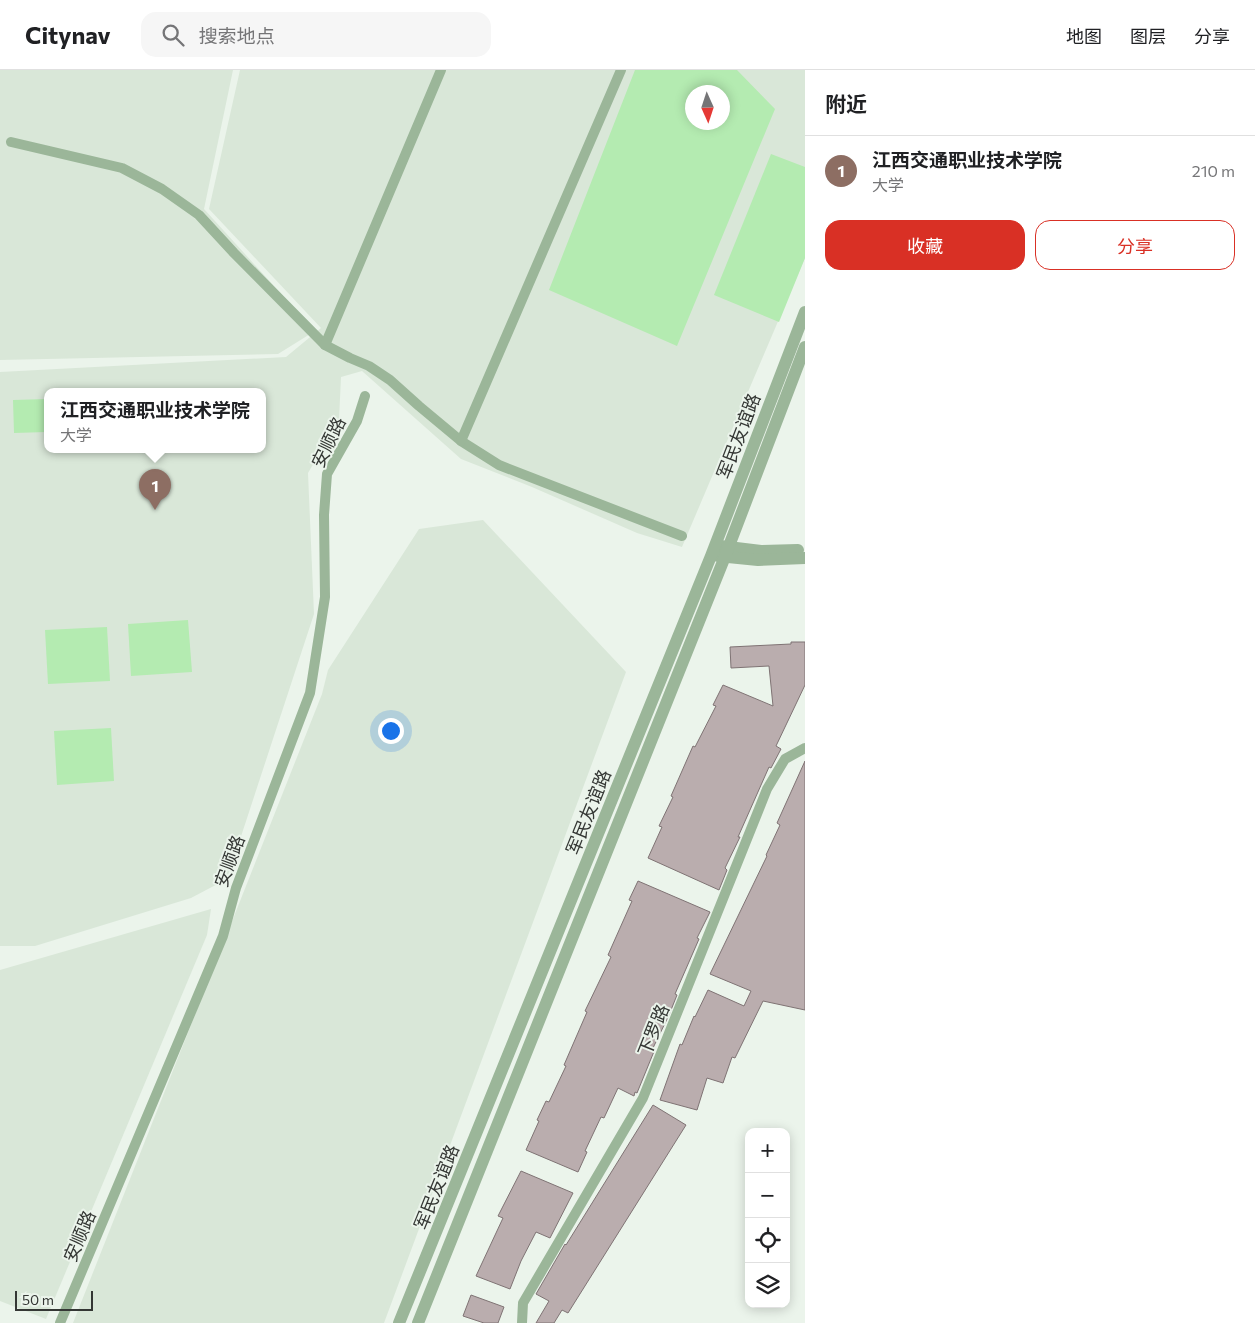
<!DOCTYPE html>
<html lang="zh">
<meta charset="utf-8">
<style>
body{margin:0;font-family:Commissioner,"Noto Sans SC",sans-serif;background:#f6f6f6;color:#202124}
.controls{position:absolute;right:15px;bottom:15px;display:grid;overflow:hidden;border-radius:10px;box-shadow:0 2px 12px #0003}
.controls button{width:45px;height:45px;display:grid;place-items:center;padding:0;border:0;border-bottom:1px solid #e0e0e0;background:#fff;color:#202124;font:25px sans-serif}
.compass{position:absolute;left:685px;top:15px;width:45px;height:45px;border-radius:50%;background:#fff;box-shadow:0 2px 12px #0003;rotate:177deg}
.scale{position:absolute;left:15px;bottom:12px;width:78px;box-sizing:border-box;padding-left:5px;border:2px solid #343734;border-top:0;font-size:14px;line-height:18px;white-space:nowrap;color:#343734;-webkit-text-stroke:4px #ebf4eb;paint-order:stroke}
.you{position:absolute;left:390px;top:660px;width:18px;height:18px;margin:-12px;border:4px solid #fff;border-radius:50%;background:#1a73e8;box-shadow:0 0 0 8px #1a73e833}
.badge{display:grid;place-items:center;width:32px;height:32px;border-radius:50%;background:#d93025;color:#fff;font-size:16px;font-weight:700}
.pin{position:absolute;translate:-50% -41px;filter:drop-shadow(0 1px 2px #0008)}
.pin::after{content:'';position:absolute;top:26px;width:18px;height:15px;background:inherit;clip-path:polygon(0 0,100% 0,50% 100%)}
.popup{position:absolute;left:44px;top:318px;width:222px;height:65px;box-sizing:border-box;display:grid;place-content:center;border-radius:10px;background:#fff;filter:drop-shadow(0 1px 4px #0005);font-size:16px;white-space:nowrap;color:#757577}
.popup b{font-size:19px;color:#202124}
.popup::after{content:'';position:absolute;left:50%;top:100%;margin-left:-10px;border:10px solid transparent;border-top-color:#fff}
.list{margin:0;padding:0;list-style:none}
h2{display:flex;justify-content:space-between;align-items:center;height:65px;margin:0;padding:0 20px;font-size:21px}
h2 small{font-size:16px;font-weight:400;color:#757577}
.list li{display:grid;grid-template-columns:32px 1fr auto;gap:15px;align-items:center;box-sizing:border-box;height:70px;padding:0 20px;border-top:1px solid #e0e0e0}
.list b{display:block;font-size:19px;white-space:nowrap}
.list p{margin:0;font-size:16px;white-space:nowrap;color:#757577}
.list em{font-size:16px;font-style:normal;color:#757577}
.actions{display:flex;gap:10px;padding:15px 20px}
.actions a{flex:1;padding:11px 0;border:1px solid #d93025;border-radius:15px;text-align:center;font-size:18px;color:#d93025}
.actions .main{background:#d93025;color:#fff}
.icon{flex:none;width:28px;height:28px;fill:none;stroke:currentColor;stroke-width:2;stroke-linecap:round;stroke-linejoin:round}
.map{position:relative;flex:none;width:805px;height:1253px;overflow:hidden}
header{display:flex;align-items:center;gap:30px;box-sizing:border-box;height:70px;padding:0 25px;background:#fff;border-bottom:1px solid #e0e0e0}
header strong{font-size:24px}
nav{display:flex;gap:28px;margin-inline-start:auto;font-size:18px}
.search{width:350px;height:45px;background:#f6f6f6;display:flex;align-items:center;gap:12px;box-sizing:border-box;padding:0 18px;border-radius:15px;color:#757577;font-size:19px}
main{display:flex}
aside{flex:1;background:#fff}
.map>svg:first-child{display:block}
.built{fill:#d9e7d8;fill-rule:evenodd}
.green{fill:#b4ebb1;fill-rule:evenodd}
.building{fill:#baadae;stroke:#7f7374}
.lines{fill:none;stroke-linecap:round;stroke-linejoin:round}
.minor{stroke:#9bb699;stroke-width:10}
.tertiary{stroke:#9bb699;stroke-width:12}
.labels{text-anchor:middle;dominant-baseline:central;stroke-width:4;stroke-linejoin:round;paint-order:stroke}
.street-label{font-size:18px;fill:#343734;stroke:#ebf4eb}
</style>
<header>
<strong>Citynav</strong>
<div class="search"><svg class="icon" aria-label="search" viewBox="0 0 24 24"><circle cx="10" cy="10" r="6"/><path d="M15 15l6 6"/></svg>搜索地点</div>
<nav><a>地图</a><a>图层</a><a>分享</a></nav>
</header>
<main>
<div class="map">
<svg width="805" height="1253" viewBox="0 0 805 1253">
<rect width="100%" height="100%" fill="#ebf4eb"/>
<g class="built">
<polygon points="0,0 233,0 204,139 315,261 278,284 0,290"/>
<path d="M 240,0 L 805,0 L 805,188 L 682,477 L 637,463 L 532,417 L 461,389 L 362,301 L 341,307 L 339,350 L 308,403 L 314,544 L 227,809 L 191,828 L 35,876 L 0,876 L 0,302 L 286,287 L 321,258 L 209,139 ZM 692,22 L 722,22 L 722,52 L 692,52 ZM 48,321 L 262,321 L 262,379 L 48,379 Z"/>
<polygon points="483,450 626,602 384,1253 73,1253 322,624 328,600 419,459"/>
<polygon points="211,839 207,865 46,1249 0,1231 0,900"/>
</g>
<g class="green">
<path d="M 635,0 L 737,0 L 775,39 L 677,276 L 549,220 ZM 692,22 L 722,22 L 722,52 L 692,52 Z"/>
<polygon points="771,84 805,97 805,188 779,252 714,225"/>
<polygon points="47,329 47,362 14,363 13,330"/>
<polygon points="188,550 192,602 131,606 128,554"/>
<polygon points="107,557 110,611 48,614 45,560"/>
<polygon points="111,658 114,711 57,715 54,661"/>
</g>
<g class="building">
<polygon points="791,572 805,572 805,615 776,676 781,679 771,698 769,697 738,767 740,767 725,798 727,800 719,820 648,788 662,757 659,756 673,727 671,726 693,676 695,677 716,636 713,635 723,615 773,636 769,596 731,598 730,577 791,574"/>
<polygon points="805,691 805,940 763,931 735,988 732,987 723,1013 707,1008 697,1040 660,1030 680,974 682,975 694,946 695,947 708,920 744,936 751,921 710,904 767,786 766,785 780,755 777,753"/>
<polygon points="638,811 710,842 697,868 699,869 675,924 677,925 669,945 653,978 655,979 637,1023 635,1022 634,1026 618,1018 604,1048 601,1047 585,1081 587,1082 578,1102 526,1080 539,1051 537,1050 546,1031 549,1032 566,996 564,995 587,942 585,941 611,887 608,885 632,831 629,830"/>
<polygon points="653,1035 686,1055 568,1243 562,1240 554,1253 536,1253 549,1231 536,1224 565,1174 566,1175"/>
<polygon points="521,1101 573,1123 550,1168 536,1162 521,1191 510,1219 476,1206 503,1148 498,1146"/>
<polygon points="471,1225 504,1237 498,1253 484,1253 463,1246"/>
</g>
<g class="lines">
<g class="minor">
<polyline points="11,72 122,98 162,119 199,145 234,183 325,275 350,288 369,296 390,310 419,336 461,371 499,395 682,466"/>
<polyline points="325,275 441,0"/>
<polyline points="461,371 621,0"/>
<polyline points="60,1253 223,866 236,818 310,623 325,527 324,445 327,404 357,351 365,326"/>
<polyline points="522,1253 523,1233 643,1028 767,719 785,689 805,678"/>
</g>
<g class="tertiary">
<polyline points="720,476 761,481 798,480"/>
<polyline points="718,486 758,490 805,488"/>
<polyline points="399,1253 711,486 805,242"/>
<polyline points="418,1253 724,489 805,277"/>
</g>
</g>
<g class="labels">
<g class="street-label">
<text transform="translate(738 366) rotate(-69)">军民友谊路</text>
<text transform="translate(328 372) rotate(-64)">安顺路</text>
<text transform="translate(588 742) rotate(-68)">军民友谊路</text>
<text transform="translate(229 791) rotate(-70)">安顺路</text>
<text transform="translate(653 960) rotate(-68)">下罗路</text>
<text transform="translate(436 1117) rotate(-68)">军民友谊路</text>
<text transform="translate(79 1166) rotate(-67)">安顺路</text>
</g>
</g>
</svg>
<div class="controls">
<button>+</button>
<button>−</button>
<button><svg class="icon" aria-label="locate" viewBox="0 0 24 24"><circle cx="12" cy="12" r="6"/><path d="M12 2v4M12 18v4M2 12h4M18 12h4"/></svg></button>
<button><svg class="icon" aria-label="layers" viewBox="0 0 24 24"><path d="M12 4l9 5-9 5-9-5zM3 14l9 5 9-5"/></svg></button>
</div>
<svg class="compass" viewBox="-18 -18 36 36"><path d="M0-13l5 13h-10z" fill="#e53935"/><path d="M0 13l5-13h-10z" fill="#757577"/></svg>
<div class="scale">50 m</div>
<div class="you"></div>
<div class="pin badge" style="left:155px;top:440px;background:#8d6e63">1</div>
<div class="popup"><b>江西交通职业技术学院</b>大学</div>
</div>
<aside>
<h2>附近<small></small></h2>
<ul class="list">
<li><span class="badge" style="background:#8d6e63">1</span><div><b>江西交通职业技术学院</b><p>大学</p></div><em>210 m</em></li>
</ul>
<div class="actions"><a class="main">收藏</a><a>分享</a></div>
</aside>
</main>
